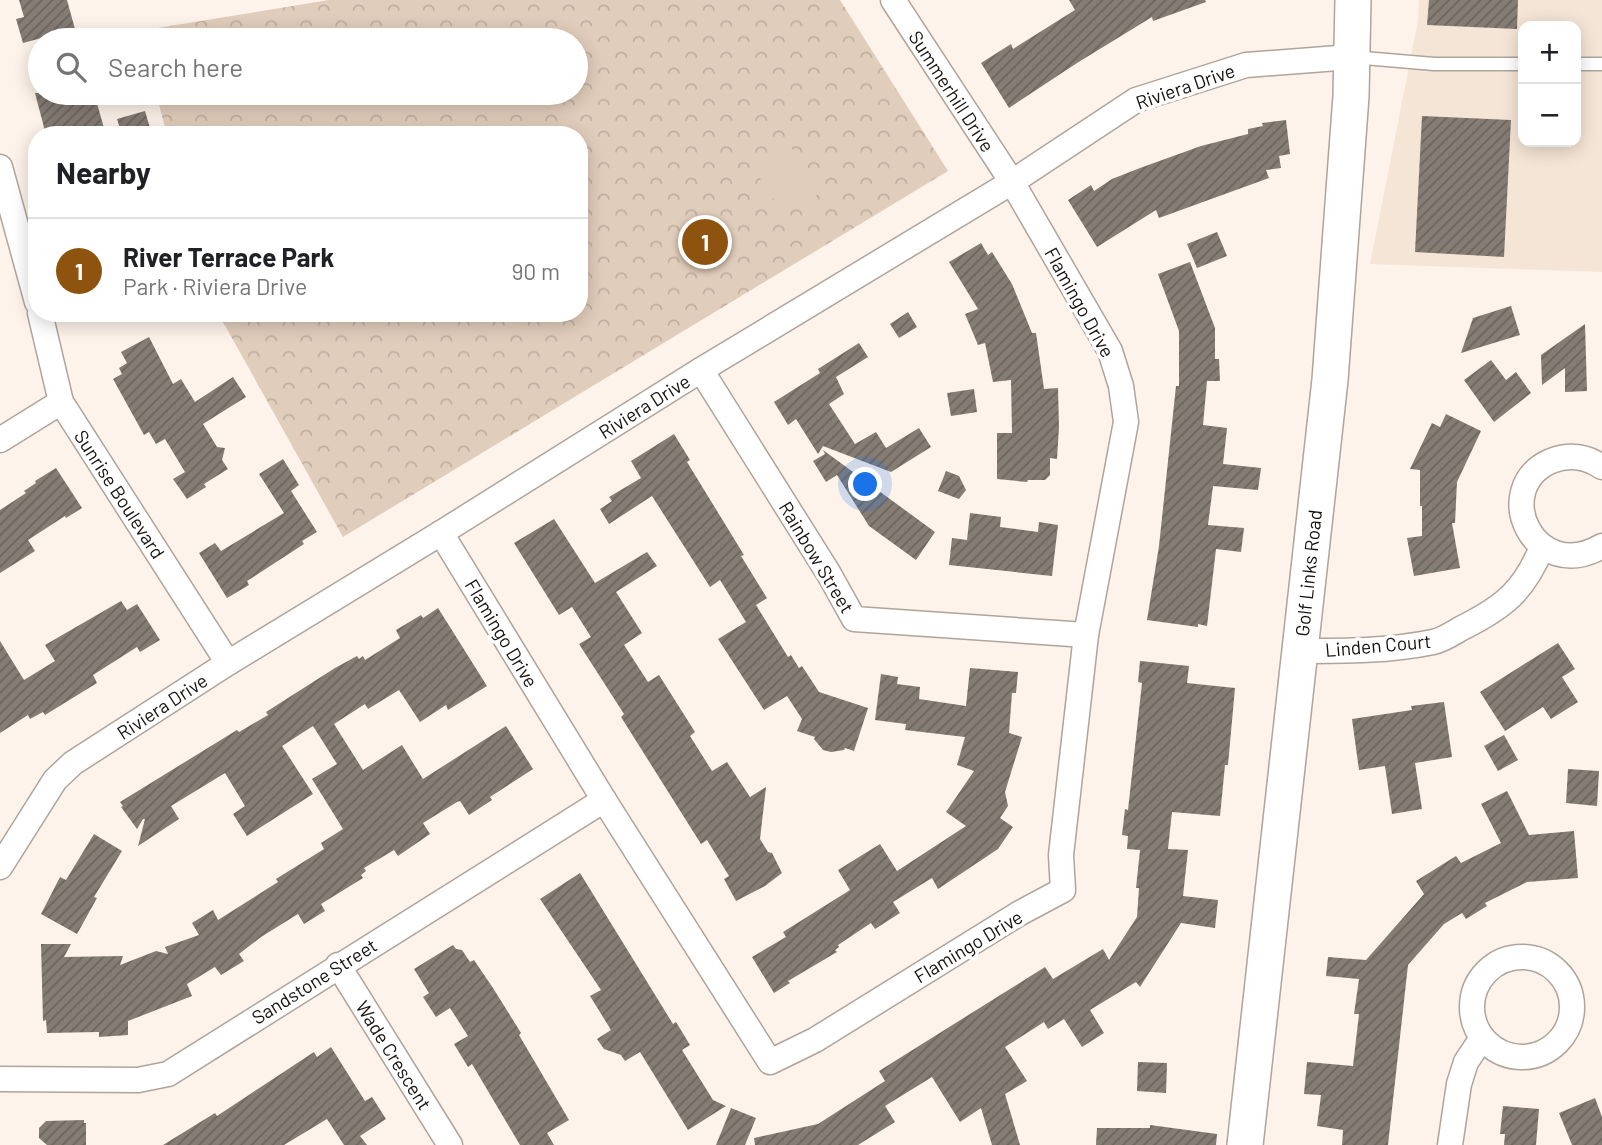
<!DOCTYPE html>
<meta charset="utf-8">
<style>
body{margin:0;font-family:Barlow,sans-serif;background:#f6f6f6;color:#202124}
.controls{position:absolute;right:21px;top:21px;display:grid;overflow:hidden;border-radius:14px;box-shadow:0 4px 18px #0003}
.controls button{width:63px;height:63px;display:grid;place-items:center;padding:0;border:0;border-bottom:2px solid #e0e0e0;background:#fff;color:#202124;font:35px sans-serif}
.you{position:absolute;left:866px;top:485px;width:24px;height:24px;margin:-18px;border:5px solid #fff;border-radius:50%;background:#1a73e8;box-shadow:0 0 0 10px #1a73e833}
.badge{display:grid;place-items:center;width:46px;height:46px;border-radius:50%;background:#8e540f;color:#fff;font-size:23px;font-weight:700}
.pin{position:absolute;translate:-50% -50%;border:4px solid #fff;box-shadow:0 2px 7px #0006}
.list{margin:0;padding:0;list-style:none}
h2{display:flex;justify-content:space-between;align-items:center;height:91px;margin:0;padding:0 28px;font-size:30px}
h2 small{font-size:23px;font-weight:400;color:#757577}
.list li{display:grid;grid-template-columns:46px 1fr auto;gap:21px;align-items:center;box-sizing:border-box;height:105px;padding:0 28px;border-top:2px solid #e0e0e0}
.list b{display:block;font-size:26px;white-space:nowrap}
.list p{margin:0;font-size:23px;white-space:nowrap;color:#757577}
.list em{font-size:23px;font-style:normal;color:#757577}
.icon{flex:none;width:38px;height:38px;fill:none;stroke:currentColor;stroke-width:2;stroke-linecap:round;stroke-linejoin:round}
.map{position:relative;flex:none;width:1602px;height:1145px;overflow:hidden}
.search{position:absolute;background:#fff;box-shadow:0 4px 18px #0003;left:28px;top:28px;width:560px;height:77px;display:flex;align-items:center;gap:18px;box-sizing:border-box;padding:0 24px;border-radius:38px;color:#757577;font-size:26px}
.panel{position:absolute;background:#fff;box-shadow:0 4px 18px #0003;left:28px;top:126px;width:560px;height:196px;border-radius:28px}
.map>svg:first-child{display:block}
.built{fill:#f5e5d6;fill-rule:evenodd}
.park{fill:url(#park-crowns)}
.pitch{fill:#e1cdbb}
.building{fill:url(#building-hatch)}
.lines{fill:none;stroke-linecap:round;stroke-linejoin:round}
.lane-casing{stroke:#aea49b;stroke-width:15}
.street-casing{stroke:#aea49b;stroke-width:27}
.secondary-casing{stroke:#aea49b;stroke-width:38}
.lane{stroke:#fff;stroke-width:12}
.street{stroke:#fff;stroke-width:24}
.secondary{stroke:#fff;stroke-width:35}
.labels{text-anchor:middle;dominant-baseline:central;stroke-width:7;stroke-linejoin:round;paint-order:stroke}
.street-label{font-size:19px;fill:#14110e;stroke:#fff}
</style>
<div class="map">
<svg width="1602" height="1145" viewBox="0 0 1602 1145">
<defs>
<pattern id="park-crowns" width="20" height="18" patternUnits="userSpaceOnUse" patternTransform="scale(1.75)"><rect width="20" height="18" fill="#e1cdbb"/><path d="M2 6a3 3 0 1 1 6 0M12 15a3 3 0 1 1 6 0" fill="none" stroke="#c0afa0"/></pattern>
<pattern id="building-hatch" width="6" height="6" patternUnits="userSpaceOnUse" patternTransform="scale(1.75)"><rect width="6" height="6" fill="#857c74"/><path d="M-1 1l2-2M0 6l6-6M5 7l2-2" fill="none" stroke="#6c645e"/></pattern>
</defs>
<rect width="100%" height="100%" fill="#fdf3ea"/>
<path class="built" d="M 1419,0 L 1602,0 L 1602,272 L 1370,264 L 1418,21 ZM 1523,26 L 1576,26 L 1576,142 L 1523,142 Z"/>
<polygon class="park" points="329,0 840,0 948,171 343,537 218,313 579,313 579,135 167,135 156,93 576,93 576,40 142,40 139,31"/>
<polygon class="pitch" points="789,144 820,193 784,215 753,167"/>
<g class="building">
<polygon points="19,0 67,0 75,29 23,43 16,19 24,17"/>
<polygon points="1069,0 1205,0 1206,2 1153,21 1152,17 1077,63 1009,108 981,63 1011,44 1013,49 1075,10"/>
<polygon points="1429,0 1518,0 1517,29 1427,25"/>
<polygon points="35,93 94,93 106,135 46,135"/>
<polygon points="145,111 152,135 122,135 117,119"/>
<polygon points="1422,116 1511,120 1504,257 1415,252"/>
<polygon points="1286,120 1290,154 1279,156 1281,168 1266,170 1269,178 1159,218 1156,210 1097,247 1068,200 1091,185 1094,191 1112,179 1140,168 1201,146 1248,134 1248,129 1263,126 1262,123"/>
<polygon points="1217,232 1227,256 1197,268 1187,244"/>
<polygon points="981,243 988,255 992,252 1012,284 1032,333 1036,333 1044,389 1058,388 1059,427 1057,459 1050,458 1050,475 1045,480 1028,480 1027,482 997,479 997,433 1012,433 1011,380 993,382 985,343 978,345 965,314 978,309 949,262"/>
<polygon points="1190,262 1215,328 1215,359 1219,359 1220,381 1207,381 1203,425 1227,428 1223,464 1261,468 1258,490 1213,486 1208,525 1244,528 1241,552 1216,549 1207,626 1198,624 1198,627 1147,620 1159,546 1176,386 1179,386 1179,331 1158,274"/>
<polygon points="1511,306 1520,335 1461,353 1473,318"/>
<polygon points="908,312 917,327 899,338 890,324"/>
<polygon points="1585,324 1587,391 1565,392 1565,368 1542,385 1541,355"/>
<polygon points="149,337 173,384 181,379 195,402 233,377 246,397 203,424 217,447 225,448 222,460 228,469 204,484 206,487 187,499 173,479 185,472 165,439 156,444 149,432 144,435 113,379 122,374 119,368 127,363 121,352"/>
<polygon points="859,343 868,357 836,377 844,394 829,404 855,444 876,432 886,448 919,428 931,447 891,472 823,446 818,454 796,419 788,425 774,402 820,373 818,369"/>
<polygon points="1491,360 1506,380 1516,372 1531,393 1494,422 1464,380"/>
<polygon points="974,389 977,412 951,416 947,393"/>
<polygon points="1446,414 1481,431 1457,482 1455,523 1452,523 1460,568 1414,576 1407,538 1422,536 1422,506 1420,506 1420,470 1410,469 1432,423 1440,427"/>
<polygon points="674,434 690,460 687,462 744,555 741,556 767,598 756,605 788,657 791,655 799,668 802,666 819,692 868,708 854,751 845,748 844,750 831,752 823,750 814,739 815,737 797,731 802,719 787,696 764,710 718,639 746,622 720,580 710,587 652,496 609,524 600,509 612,501 609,497 641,478 631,461"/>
<polygon points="823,450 935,532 916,560 869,526 837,475 826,482 813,461 825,454"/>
<polygon points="283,459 299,485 291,491 317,532 302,541 304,544 247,581 249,585 227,598 199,553 215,543 221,551 284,513 259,474"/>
<polygon points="56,468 82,508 66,518 65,516 28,540 35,551 0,573 0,510 26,493 24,491 36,483 35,481"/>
<polygon points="946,471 959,476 966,490 959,499 938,491"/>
<polygon points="970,513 1001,517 1000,527 1038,532 1039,522 1058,525 1052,576 949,565 952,538 967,540"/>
<polygon points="554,519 595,583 647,552 657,566 616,592 642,633 624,645 648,682 659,675 695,732 690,736 712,771 727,762 750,797 766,787 760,839 768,852 772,853 782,873 765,886 736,901 724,879 729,876 707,840 701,844 621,717 624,714 579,644 591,637 572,607 559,615 514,543"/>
<polygon points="121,601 127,610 137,604 160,640 140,652 137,647 93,675 97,683 45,715 43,712 30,719 28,715 0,733 0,641 24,680 55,661 45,645"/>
<polygon points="438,608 487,686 448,710 446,705 420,722 399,690 368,709 365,704 334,724 363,770 402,745 423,779 506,726 533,769 490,797 492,800 469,815 460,801 457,802 423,823 430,834 398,856 394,850 364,868 366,871 361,875 363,878 321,904 325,911 304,924 298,914 261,937 239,954 244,961 221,975 215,967 187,984 192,996 128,1021 128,1035 99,1037 99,1032 47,1033 46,1020 43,1021 41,944 71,944 64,957 123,956 120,965 156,951 168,954 165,947 199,935 192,923 213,910 218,920 278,882 276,879 324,849 321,843 343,829 312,779 337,764 313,726 282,746 313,794 247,836 233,814 245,806 225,773 171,806 179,819 138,846 145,819 143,819 137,829 121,807 123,806 120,802 237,730 239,732 268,715 266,712 335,668 357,656 359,659 363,656 365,660 400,638 396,630 421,615 423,618"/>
<polygon points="1558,643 1575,669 1562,677 1578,702 1551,719 1543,707 1505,731 1480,692"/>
<polygon points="1140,661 1189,666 1187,683 1235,688 1228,765 1225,765 1220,816 1172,812 1168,849 1188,850 1183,896 1218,900 1215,928 1181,923 1140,987 1136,982 1090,1010 1104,1033 1082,1047 1064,1019 1048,1029 1044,1022 1005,1047 1027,1081 1005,1094 1020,1145 992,1145 981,1108 960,1122 932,1077 885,1106 895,1122 858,1145 755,1145 754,1138 818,1124 885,1081 879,1071 1045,967 1053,979 1103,949 1109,960 1137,917 1139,888 1136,888 1140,850 1127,849 1128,836 1122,835 1125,809 1128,810 1142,683 1138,682"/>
<polygon points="970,668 1018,672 1016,693 1012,693 1009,733 1022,737 1005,792 1008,806 1000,818 1013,827 998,849 938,889 932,878 893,902 900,913 875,929 871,923 838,945 839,947 835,950 837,952 788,981 790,983 774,993 752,957 786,937 783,932 850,890 838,870 880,844 897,871 966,826 946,812 974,771 957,765 965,737 905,730 906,724 875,720 881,674 898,677 897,684 920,687 919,699 966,706"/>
<polygon points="1444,702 1452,757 1415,763 1422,809 1392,814 1385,766 1359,770 1352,719 1412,710 1411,706"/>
<polygon points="1504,735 1518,760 1498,771 1484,746"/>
<polygon points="1568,769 1599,771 1597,806 1566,803"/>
<polygon points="1507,791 1529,835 1574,831 1578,878 1527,882 1485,903 1487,906 1466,919 1462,913 1444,924 1408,965 1388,1145 1342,1145 1343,1130 1317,1126 1321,1095 1304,1094 1307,1062 1353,1066 1359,1014 1354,1014 1359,979 1326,976 1328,957 1366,960 1424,894 1416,881 1456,856 1461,863 1501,843 1481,804"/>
<polygon points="94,834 122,851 94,897 97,898 77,934 41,914 60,877 66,880"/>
<polygon points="580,873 673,1024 676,1022 690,1045 682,1050 713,1100 726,1106 688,1130 640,1052 625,1061 621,1055 604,1049 597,1039 611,1030 590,996 601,990 540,899"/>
<polygon points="453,945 456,949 462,950 470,962 474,960 493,988 521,1033 519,1035 569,1120 547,1133 554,1145 520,1145 472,1064 468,1067 454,1044 468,1036 450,1008 436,1017 423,997 429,993 414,969"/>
<polygon points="331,1047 365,1101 372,1097 386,1119 360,1136 367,1145 344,1145 327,1119 284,1145 163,1145 215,1113 217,1116 314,1052 317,1057"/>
<polygon points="1138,1062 1167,1063 1166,1093 1137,1091"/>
<polygon points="1595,1098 1602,1117 1602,1145 1572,1145 1559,1113"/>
<polygon points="1503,1106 1539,1109 1536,1145 1504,1145 1505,1134 1500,1134"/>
<polygon points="731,1108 756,1118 745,1145 716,1145"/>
<polygon points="84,1120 84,1123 86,1123 86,1145 47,1145 39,1138 39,1128 46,1121"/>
<polygon points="1150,1125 1217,1134 1216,1145 1096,1145 1097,1128 1150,1128"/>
</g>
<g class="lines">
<defs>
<g id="lane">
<polyline points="1352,57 1434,64 1523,64"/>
<polyline points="1576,64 1602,64"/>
</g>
<g id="street">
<polyline points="0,167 37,302"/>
<polyline points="40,313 61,402 228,663"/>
<polyline points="701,370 829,574 854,619 1086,635"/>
<polyline points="0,440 61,402"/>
<path d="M 1602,467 C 1586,456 1569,454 1551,461 C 1489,488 1534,586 1602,546"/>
<polyline points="441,533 604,800 770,1062 815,1040 1020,913 1063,890 1061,855 1086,635 1126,422 1121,386 1110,351 1012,182 893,0"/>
<path d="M 1300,651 C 1344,651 1390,651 1433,642 C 1443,640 1453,633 1462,628 C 1504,607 1524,591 1542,547"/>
<polyline points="0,867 55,780 73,763 228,663 441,533 701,370 1012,182 1136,100 1246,65 1351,57"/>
<circle cx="1522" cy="1007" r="50"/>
<polyline points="338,965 450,1145"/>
<polyline points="0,1079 138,1080 168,1074 604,800"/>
<polyline points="1450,1145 1459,1084 1466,1062 1482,1038"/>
</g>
<polyline id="secondary" points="1245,1145 1330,380 1351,96 1353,0"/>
</defs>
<use href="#lane" class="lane-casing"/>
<use href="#street" class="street-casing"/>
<use href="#secondary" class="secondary-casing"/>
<use href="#lane" class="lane"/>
<use href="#street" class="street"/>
<use href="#secondary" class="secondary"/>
</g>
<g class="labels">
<g class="street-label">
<text transform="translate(1185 86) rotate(-19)">Riviera Drive</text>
<text transform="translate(952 91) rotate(57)">Summerhill Drive</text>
<text transform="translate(1080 302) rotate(61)">Flamingo Drive</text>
<text transform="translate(644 406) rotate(-32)">Riviera Drive</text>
<text transform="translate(120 494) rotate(57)">Sunrise Boulevard</text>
<text transform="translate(817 557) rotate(59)">Rainbow Street</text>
<text transform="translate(1308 573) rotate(-84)">Golf Links Road</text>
<text transform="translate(502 633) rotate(59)">Flamingo Drive</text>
<text transform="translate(1378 645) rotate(-5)">Linden Court</text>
<text transform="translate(162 706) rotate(-33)">Riviera Drive</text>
<text transform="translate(968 946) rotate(-31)">Flamingo Drive</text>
<text transform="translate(314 981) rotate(-32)">Sandstone Street</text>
<text transform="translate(394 1055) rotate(58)">Wade Crescent</text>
</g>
</g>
</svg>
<div class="controls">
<button>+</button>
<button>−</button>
</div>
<div class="you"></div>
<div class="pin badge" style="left:705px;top:242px">1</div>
<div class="search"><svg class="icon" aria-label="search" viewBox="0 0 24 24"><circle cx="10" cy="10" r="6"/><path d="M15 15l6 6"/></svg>Search here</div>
<section class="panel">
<h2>Nearby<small></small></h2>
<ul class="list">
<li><span class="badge">1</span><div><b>River Terrace Park</b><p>Park · Riviera Drive</p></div><em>90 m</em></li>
</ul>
</section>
</div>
